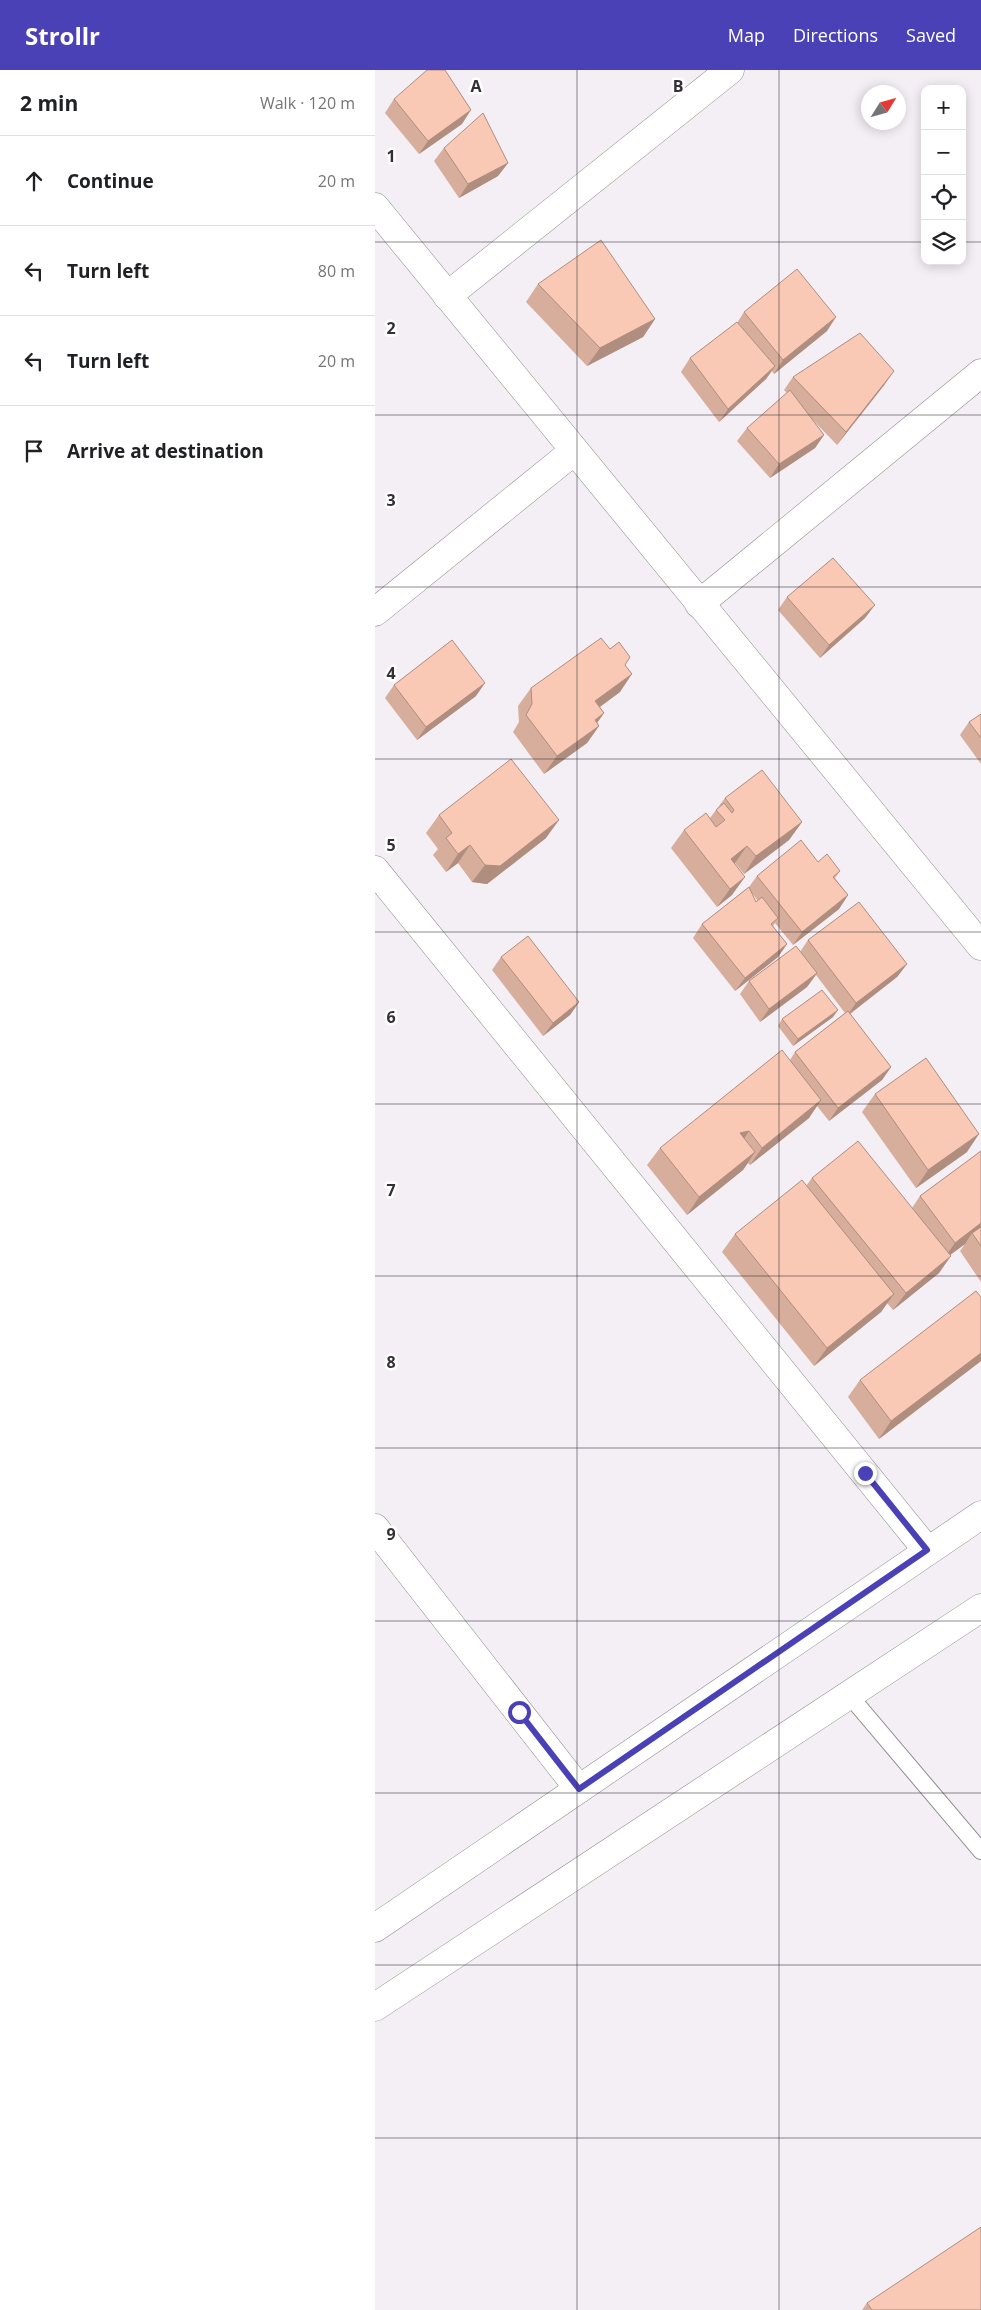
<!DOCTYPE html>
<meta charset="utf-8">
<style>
body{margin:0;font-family:"Open Sans",sans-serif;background:#f2f2f2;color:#202124}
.controls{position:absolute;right:15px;top:15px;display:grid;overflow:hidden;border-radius:10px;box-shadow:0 2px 12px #0003}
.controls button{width:45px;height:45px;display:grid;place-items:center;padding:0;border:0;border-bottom:1px solid #e0e0e0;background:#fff;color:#202124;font:25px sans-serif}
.compass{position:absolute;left:486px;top:15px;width:45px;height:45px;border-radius:50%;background:#fff;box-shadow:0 2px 12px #0003;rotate:53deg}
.stop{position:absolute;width:15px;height:15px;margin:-11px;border:4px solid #4b41b7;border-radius:50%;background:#fff}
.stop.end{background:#4b41b7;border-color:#fff;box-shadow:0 1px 5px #0008}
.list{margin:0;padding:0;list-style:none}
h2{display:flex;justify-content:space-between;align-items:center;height:65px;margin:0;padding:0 20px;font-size:21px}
h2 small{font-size:16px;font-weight:400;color:#757577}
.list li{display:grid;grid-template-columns:32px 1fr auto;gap:15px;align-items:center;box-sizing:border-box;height:90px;padding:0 20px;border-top:1px solid #e0e0e0}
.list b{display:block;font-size:19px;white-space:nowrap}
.list em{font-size:16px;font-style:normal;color:#757577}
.icon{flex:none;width:28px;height:28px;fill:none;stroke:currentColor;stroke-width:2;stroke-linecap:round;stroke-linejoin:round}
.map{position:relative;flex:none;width:606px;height:2240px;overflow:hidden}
header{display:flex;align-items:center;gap:30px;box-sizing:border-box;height:70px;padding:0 25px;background:#4b41b7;color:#fff}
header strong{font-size:24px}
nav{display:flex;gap:28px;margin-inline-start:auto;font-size:18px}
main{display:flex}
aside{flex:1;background:#fff}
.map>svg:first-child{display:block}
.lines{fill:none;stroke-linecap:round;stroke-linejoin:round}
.service-casing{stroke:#908a91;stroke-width:18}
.minor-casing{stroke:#908a91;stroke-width:29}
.primary-casing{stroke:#908a91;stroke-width:29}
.service{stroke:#fff;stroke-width:16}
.minor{stroke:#fff;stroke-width:28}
.primary{stroke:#fff;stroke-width:28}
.wall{fill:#d7ad9c;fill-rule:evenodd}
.shaded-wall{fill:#af8d7f}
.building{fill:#fac9b5;stroke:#af8d7f}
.route{stroke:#4b41b7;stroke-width:6}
.grid{fill:none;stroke:#323033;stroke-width:1;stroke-opacity:0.55}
.grid-label{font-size:16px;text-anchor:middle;font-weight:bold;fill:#323033;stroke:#fff;stroke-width:5;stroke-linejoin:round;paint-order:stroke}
</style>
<header>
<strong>Strollr</strong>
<nav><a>Map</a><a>Directions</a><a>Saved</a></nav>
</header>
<main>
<aside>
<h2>2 min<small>Walk · 120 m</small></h2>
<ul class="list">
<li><svg class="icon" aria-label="ahead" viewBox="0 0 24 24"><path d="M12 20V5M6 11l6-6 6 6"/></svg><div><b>Continue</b></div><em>20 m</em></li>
<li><svg class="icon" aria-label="left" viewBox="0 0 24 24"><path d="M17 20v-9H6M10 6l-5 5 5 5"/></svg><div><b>Turn left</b></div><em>80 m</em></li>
<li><svg class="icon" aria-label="left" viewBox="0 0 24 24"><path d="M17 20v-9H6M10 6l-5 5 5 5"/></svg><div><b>Turn left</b></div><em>20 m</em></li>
<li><svg class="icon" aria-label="arrive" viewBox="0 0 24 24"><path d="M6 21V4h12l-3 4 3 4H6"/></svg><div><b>Arrive at destination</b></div></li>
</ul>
</aside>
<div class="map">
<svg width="606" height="2240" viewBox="0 0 606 2240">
<rect width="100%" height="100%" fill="#f4eef5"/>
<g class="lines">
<defs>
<polyline id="service" points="474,1625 606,1781"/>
<g id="minor">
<polyline points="0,137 606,876"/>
<polyline points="72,226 355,0"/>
<polyline points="324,534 606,303"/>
<polyline points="0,542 199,381"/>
<polyline points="0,800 552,1480"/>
<polyline points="0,1458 204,1719"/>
</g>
<g id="primary">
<polyline points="0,1858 606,1445"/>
<polyline points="0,1937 606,1538"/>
</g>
</defs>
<use href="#service" class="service-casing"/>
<use href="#minor" class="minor-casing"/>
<use href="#primary" class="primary-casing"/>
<use href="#service" class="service"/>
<use href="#minor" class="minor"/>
<use href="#primary" class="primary"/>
</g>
<g class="wall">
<polygon points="19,29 87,54 44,84 10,43"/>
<polygon points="69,78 133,93 123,106 84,128 59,91"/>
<polygon points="163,214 280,249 268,267 212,296 151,232"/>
<polygon points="369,242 452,261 399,304 397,301 391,309 344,352 306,302 315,288 362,253"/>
<polygon points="418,307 510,314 462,375 437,349 449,365 440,378 395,408 362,371 372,358 412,323 409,320"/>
<polygon points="412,527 490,548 445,588 403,540"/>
<polygon points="235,579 250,595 245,622 225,637 229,643 222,653 224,656 212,673 169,704 138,662 144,652 143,636 156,618"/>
<polygon points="19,615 101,626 42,670 10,628"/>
<polygon points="606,644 606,694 585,665 594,652"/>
<polygon points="350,728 427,752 414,770 369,804 360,793 359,794 357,825 342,837 296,778 309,760 335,748"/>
<polygon points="64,745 171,768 112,814 97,812 83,793 71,802 58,785 63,779 51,763"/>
<path d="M 443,792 L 465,801 L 460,808 L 473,825 L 464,839 L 418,875 L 400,853 L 398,856 L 412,874 L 403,887 L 360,921 L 318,868 L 327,854 L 374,817 L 382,806 ZM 377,823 L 383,831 L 381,832 Z"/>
<polygon points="433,870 532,894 522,907 475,944 516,997 507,1010 454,1051 442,1036 434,1048 375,1095 373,1093 368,1100 312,1145 272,1095 285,1078 415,990 420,982 470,943 441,905 432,917 385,952 365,924 374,911 425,882"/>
<polygon points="126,887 204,932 195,945 168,966 117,900"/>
<polygon points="458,947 418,976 403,956 407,949"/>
<polygon points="500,1024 592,1082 541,1118 487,1042"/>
<polygon points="606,1081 606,1212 585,1181 590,1174 575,1185 564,1203 518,1240 512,1233 506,1242 439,1296 347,1182 360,1164 431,1116 437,1108 537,1138 545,1126"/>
<polygon points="606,1227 606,1291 504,1369 473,1327 485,1310"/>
<polygon points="492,2233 606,2240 487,2240"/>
</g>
<g class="shaded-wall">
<polygon points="96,40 87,54 44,84 53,71"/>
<polygon points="133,93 123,106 84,128 93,114"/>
<polygon points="461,247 452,261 399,304 408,290"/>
<polygon points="280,249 268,267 212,296 225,278"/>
<polygon points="400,296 391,309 344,352 353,339"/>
<polygon points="519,301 510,314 462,375 471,362"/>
<polygon points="449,365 440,378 395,408 404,394"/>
<polygon points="500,535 490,548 445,588 454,575"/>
<polygon points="257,604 245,622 208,649 220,631"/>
<polygon points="110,613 101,626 42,670 51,657"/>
<polygon points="229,643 217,660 220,650"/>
<polygon points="224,656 212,673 169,704 182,686"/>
<polygon points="184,750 171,768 112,814 97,812 110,795"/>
<polygon points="427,752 414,770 369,804 381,786"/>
<polygon points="95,775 83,793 71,802 83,784"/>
<polygon points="372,776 360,793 343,807 356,789"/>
<polygon points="370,807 357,825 342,837 355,819"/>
<polygon points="473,825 464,839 418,875 427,862"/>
<polygon points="412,874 403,887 360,921 370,908"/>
<polygon points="532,894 522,907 472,946 481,933"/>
<polygon points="442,903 432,917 385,952 394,939"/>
<polygon points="204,932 195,945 168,966 178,953"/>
<polygon points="463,940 458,947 418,976 423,969"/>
<polygon points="516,997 507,1010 454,1051 463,1038"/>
<polygon points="446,1030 434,1048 375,1095 387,1078"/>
<polygon points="374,1061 362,1079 365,1063"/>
<polygon points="604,1064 592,1082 541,1118 553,1100"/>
<polygon points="380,1082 368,1100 312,1145 324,1127"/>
<polygon points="606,1153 606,1162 597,1163 590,1174 567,1191 580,1173"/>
<polygon points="576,1186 564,1203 518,1240 531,1223"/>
<polygon points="519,1224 506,1242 439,1296 452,1278"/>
<polygon points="606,1283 606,1291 504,1369 516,1351"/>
</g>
<g class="building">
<polygon points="52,0 70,0 96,40 53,71 19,29"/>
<polygon points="108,43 133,93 93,114 69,78"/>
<polygon points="226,170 280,249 225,278 163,214"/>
<polygon points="422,199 461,247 408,290 369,242"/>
<polygon points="362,252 400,296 353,339 315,288"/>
<polygon points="485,263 519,301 471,362 418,307"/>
<polygon points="415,320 449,365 404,394 372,358"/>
<polygon points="458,488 500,535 454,575 412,527"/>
<polygon points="226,568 235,579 244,572 255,587 250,595 257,604 220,631 229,643 220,650 224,656 182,686 151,645 157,634 156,618"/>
<polygon points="77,570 110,613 51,657 19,615"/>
<polygon points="606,644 606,668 594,652"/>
<polygon points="136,689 184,750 125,796 110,795 95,775 83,784 71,768 77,763 64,745"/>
<polygon points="387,700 427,752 381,786 372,776 356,789 370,807 355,819 309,760 331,743 341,757 350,750 341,740 349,733 357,743 359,740 350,728"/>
<polygon points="426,770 443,792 452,784 465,801 458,807 473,825 427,862 382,806"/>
<polygon points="374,817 381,832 387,827 403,848 396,854 412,874 370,908 327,854"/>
<polygon points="484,832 532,894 481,933 433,870"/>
<polygon points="153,866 204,932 178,953 126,887"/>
<polygon points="421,876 442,903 394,939 374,911"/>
<polygon points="447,920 463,940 423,969 407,949"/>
<polygon points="473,941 516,997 463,1038 420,982"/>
<polygon points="407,980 446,1030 387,1078 374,1061 365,1063 380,1082 324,1127 285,1078"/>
<polygon points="551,988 604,1064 553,1100 500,1024"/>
<polygon points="483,1071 576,1186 531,1223 437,1108"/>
<polygon points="606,1081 606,1153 580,1173 545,1126"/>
<polygon points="427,1110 519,1224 452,1278 360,1164"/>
<polygon points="606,1157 606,1176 597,1163"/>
<polygon points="601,1221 606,1227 606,1283 516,1351 485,1310"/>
<polygon points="606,2157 606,2240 497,2240 492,2233"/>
</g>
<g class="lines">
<polyline class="route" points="144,1642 204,1719 552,1480 490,1403"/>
</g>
<path class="grid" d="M 202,0 L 202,2240M 404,0 L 404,2240M 0,172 L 550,172M 587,172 L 606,172M 0,345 L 606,345M 0,517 L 606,517M 0,689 L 606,689M 0,862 L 606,862M 0,1034 L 606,1034M 0,1206 L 606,1206M 0,1378 L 606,1378M 0,1551 L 606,1551M 0,1723 L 606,1723M 0,1895 L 606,1895M 0,2068 L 606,2068"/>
<g class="grid-label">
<text x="101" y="22">A</text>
<text x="303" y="22">B</text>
<text x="16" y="92">1</text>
<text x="16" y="264">2</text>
<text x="16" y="436">3</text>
<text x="16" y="609">4</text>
<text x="16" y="781">5</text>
<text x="16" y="953">6</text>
<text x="16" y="1126">7</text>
<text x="16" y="1298">8</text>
<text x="16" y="1470">9</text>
</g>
</svg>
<div class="controls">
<button>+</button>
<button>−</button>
<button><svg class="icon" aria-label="locate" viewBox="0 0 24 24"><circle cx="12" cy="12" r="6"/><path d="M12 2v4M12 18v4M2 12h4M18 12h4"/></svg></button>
<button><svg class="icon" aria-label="layers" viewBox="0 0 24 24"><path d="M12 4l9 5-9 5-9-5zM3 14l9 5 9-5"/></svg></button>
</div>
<svg class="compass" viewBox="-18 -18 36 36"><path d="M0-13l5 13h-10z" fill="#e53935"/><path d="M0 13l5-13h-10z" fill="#757577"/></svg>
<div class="stop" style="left:144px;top:1642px"></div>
<div class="stop end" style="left:490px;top:1403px"></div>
</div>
</main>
